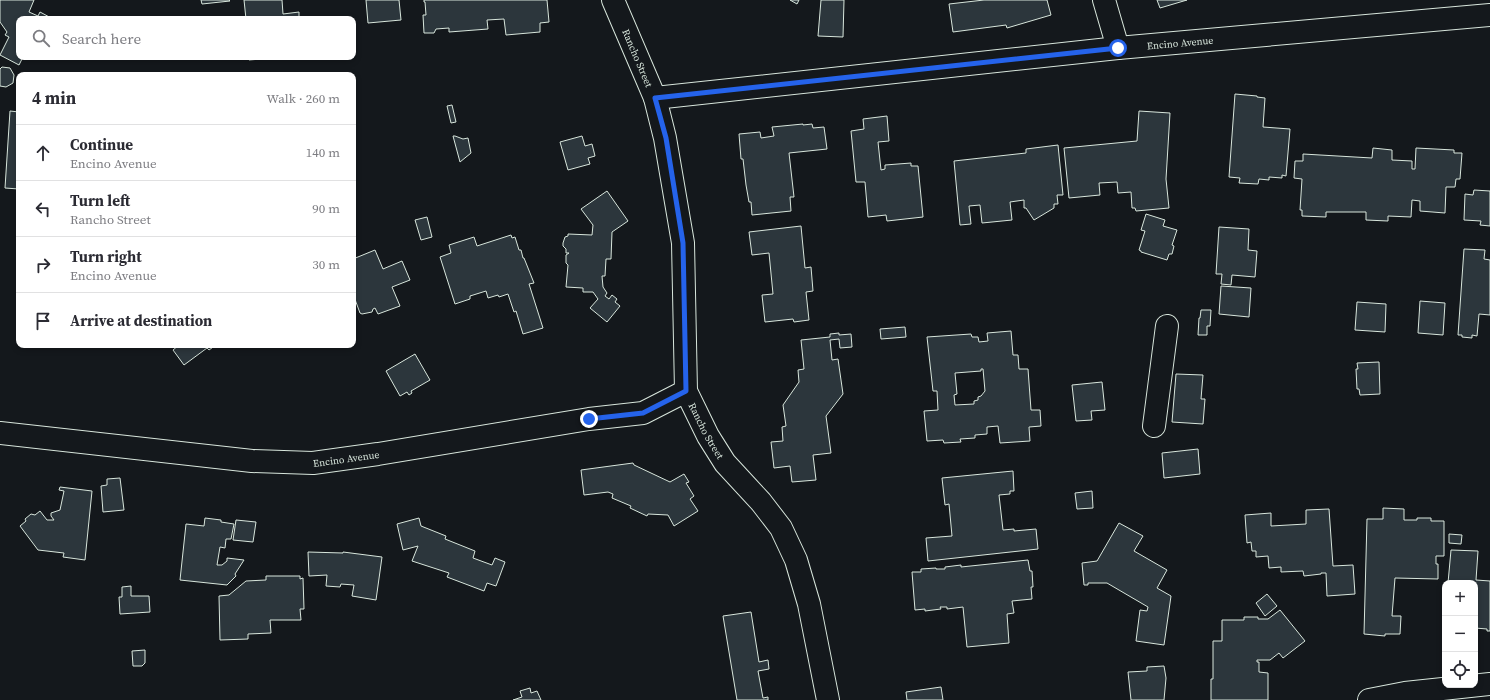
<!DOCTYPE html>
<meta charset="utf-8">
<style>
body{margin:0;font-family:"Source Serif 4",serif;background:#f2f2f3;color:#2b2b33}
.controls{position:absolute;right:12px;bottom:12px;display:grid;overflow:hidden;border-radius:8px;box-shadow:0 2px 6px #0003}
.controls button{width:36px;height:36px;display:grid;place-items:center;padding:0;border:0;border-bottom:1px solid #e1e1e2;background:#fff;color:#2b2b33;font:20px sans-serif}
.stop{position:absolute;width:12px;height:12px;margin:-9px;border:3px solid #2563eb;border-radius:50%;background:#fff}
.stop.end{background:#2563eb;border-color:#fff;box-shadow:0 1px 4px #0008}
.list{margin:0;padding:0;list-style:none}
h2{display:flex;justify-content:space-between;align-items:center;height:52px;margin:0;padding:0 16px;font-size:17px}
h2 small{font-size:13px;font-weight:400;color:#7c7c81}
.list li{display:grid;grid-template-columns:26px 1fr auto;gap:12px;align-items:center;box-sizing:border-box;height:56px;padding:0 16px;border-top:1px solid #e1e1e2}
.list b{display:block;font-size:15px;white-space:nowrap}
.list p{margin:0;font-size:13px;white-space:nowrap;color:#7c7c81}
.list em{font-size:13px;font-style:normal;color:#7c7c81}
.icon{flex:none;width:22px;height:22px;fill:none;stroke:currentColor;stroke-width:2;stroke-linecap:round;stroke-linejoin:round}
.map{position:relative;flex:none;width:1490px;height:700px;overflow:hidden}
.search{position:absolute;background:#fff;box-shadow:0 2px 6px #0003;left:16px;top:16px;width:340px;height:44px;display:flex;align-items:center;gap:10px;box-sizing:border-box;padding:0 14px;border-radius:8px;color:#7c7c81;font-size:15px}
.panel{position:absolute;background:#fff;box-shadow:0 2px 6px #0003;left:16px;top:72px;width:340px;height:276px;border-radius:8px}
.map>svg:first-child{display:block}
.building{fill:#2c363c;stroke:#d8e6dc;fill-rule:evenodd}
.lines{fill:none;stroke-linecap:round;stroke-linejoin:round}
.minor-casing{stroke:#d8e6dc;stroke-width:24}
.minor{stroke:#14181c;stroke-width:22}
.route{stroke:#2563eb;stroke-width:5}
.labels{text-anchor:middle;dominant-baseline:central;stroke-width:3;stroke-linejoin:round;paint-order:stroke}
.street-label{font-size:10px;fill:#d8e6dc;stroke:#14181c}
</style>
<div class="map">
<svg width="1490" height="700" viewBox="0 0 1490 700">
<rect width="100%" height="100%" fill="#14181c"/>
<g class="building">
<polygon points="0,0 34,0 29,12 38,16 40,12 53,19 19,19 19,57 23,57 19,65 0,55 9,37 5,35 7,32 0,22"/>
<polygon points="201,0 229,0 230,1 202,4"/>
<polygon points="244,0 282,0 283,14 299,12 299,19 246,19"/>
<polygon points="366,0 399,0 401,20 368,23"/>
<polygon points="424,0 547,0 549,22 540,23 540,32 506,35 504,19 487,20 488,29 449,32 449,28 436,29 434,33 424,33 423,15 426,15 425,2 424,2"/>
<polygon points="790,0 799,0 797,4"/>
<polygon points="821,0 844,0 843,37 818,36"/>
<polygon points="1047,0 1051,15 1007,28 1006,25 953,32 949,4 984,0"/>
<polygon points="1157,0 1187,0 1160,8"/>
<polygon points="249,57 286,57 249,60"/>
<polygon points="2,67 10,68 14,75 13,83 6,87 0,86 0,69"/>
<polygon points="1235,94 1257,96 1257,97 1265,98 1263,127 1290,129 1286,176 1282,175 1282,178 1269,177 1269,180 1259,179 1258,184 1239,183 1240,178 1229,177"/>
<polygon points="452,105 456,122 451,123 447,106"/>
<polygon points="10,111 19,112 19,189 5,188"/>
<polygon points="1139,111 1170,113 1166,179 1169,208 1136,211 1135,208 1132,208 1131,192 1118,193 1117,182 1099,183 1100,195 1069,198 1064,148 1137,141"/>
<polygon points="887,116 889,141 878,142 881,170 885,169 885,165 911,163 911,166 918,166 923,217 887,221 886,215 868,217 865,182 856,182 851,131 864,129 863,119"/>
<polygon points="803,124 803,125 812,124 813,128 824,127 827,149 789,153 794,197 790,197 791,211 752,215 751,202 749,202 746,185 743,159 741,159 739,134 760,132 761,138 774,136 772,127"/>
<polygon points="453,136 455,136 463,139 468,138 471,153 460,162"/>
<polygon points="582,136 585,146 592,144 595,156 588,158 590,164 568,170 560,142"/>
<polygon points="1058,145 1063,195 1057,195 1058,204 1054,204 1054,208 1034,220 1026,208 1024,208 1024,200 1010,202 1012,220 982,223 980,205 969,206 971,224 960,225 954,161 1026,153 1026,149"/>
<polygon points="1373,148 1392,150 1392,160 1412,161 1412,169 1415,169 1416,148 1454,150 1454,153 1462,153 1460,179 1456,179 1455,187 1446,187 1445,213 1420,211 1420,201 1412,200 1411,217 1388,216 1388,221 1366,220 1366,212 1326,212 1326,217 1302,216 1302,210 1300,210 1302,179 1294,178 1295,161 1303,161 1303,154 1372,158"/>
<polygon points="1474,190 1490,191 1490,226 1480,225 1481,221 1464,220 1465,194 1473,195"/>
<polygon points="607,191 628,221 612,232 611,259 606,259 605,276 602,276 603,287 607,293 605,296 609,299 612,295 617,299 615,302 620,306 607,322 590,308 598,299 593,292 583,292 583,288 566,287 568,265 566,263 566,255 569,253 566,253 566,249 563,246 563,243 565,237 568,236 568,234 592,235 593,225 581,209"/>
<polygon points="1146,214 1165,220 1163,226 1177,230 1172,245 1174,246 1172,254 1169,254 1167,260 1141,252 1141,251 1139,250 1145,231 1141,230"/>
<polygon points="427,217 432,237 421,240 415,220"/>
<polygon points="801,226 805,268 811,267 813,291 806,292 809,320 794,322 793,319 765,322 762,295 773,294 769,253 752,255 749,232"/>
<polygon points="1219,227 1249,229 1248,250 1257,251 1255,277 1232,275 1231,285 1221,284 1222,274 1216,274"/>
<polygon points="511,235 512,238 515,237 519,250 521,250 523,258 524,258 534,283 529,284 543,328 523,334 516,311 514,312 508,294 499,297 498,295 488,298 486,291 470,296 470,299 455,304 440,257 451,253 449,245 474,237 477,246"/>
<polygon points="1464,249 1485,250 1484,259 1490,260 1490,315 1479,314 1477,336 1472,335 1472,338 1462,337 1462,335 1458,335"/>
<polygon points="375,250 383,269 402,261 410,280 392,287 400,306 378,314 375,308 373,309 372,312 362,314 360,313 353,294 353,259"/>
<polygon points="1221,286 1251,288 1249,317 1219,314"/>
<polygon points="1420,301 1445,303 1443,335 1418,333"/>
<polygon points="1357,302 1386,304 1385,332 1355,330"/>
<polygon points="1201,310 1211,310 1210,326 1207,326 1207,335 1198,335 1199,318 1200,318"/>
<polygon points="905,327 906,337 881,339 880,329"/>
<path d="M 1011,331 L 1013,355 L 1018,355 L 1019,369 L 1028,369 L 1031,410 L 1040,410 L 1041,426 L 1029,427 L 1030,441 L 1000,443 L 998,426 L 987,427 L 987,434 L 975,435 L 975,438 L 960,439 L 961,442 L 944,443 L 943,440 L 927,441 L 924,411 L 938,410 L 937,391 L 933,391 L 927,337 L 971,334 L 972,337 L 978,337 L 979,342 L 988,341 L 987,333 ZM 981,369 L 983,369 L 985,391 L 981,396 L 978,397 L 978,400 L 974,401 L 974,404 L 955,405 L 954,395 L 957,394 L 955,373 L 981,371 Z"/>
<polygon points="839,333 839,335 851,334 852,347 840,348 839,339 830,340 832,360 838,359 843,394 826,416 831,453 813,455 816,480 792,482 790,466 774,468 771,442 783,441 782,427 786,426 783,405 799,382 798,370 804,369 801,340 830,337 830,334"/>
<polygon points="179,345 216,345 209,350 207,348 184,365 173,350"/>
<polygon points="415,354 430,380 411,391 412,393 409,395 407,392 400,396 386,371"/>
<polygon points="1379,362 1380,394 1360,395 1359,389 1357,389 1356,369 1358,369 1357,363"/>
<polygon points="1176,374 1203,375 1201,399 1205,399 1203,424 1172,422"/>
<polygon points="1102,382 1105,410 1091,411 1092,420 1076,421 1072,385"/>
<polygon points="1198,449 1200,474 1164,478 1162,453"/>
<polygon points="633,463 634,465 670,482 684,474 689,482 686,483 694,496 690,499 698,511 674,526 668,515 648,514 647,516 630,508 631,506 612,498 613,494 608,492 584,495 581,470"/>
<polygon points="1013,471 1014,491 1010,491 1010,494 999,495 1003,530 1014,529 1014,531 1036,529 1038,549 928,561 926,538 952,536 949,504 945,505 942,478"/>
<polygon points="120,478 124,510 103,512 101,486 107,485 107,479"/>
<polygon points="60,487 92,491 85,560 63,557 64,553 38,550 20,526 26,521 25,519 31,514 35,515 40,511 47,520 54,520 51,516 51,513 60,510 64,491 59,490"/>
<polygon points="1092,491 1093,508 1077,509 1075,493"/>
<polygon points="1383,508 1404,509 1404,520 1417,520 1417,518 1431,518 1431,521 1444,521 1444,556 1436,556 1436,564 1438,564 1438,579 1395,578 1392,616 1401,616 1400,634 1385,634 1385,636 1364,634 1367,519 1383,519"/>
<polygon points="1329,509 1333,566 1353,565 1355,594 1327,596 1326,573 1321,573 1321,574 1304,576 1303,571 1281,572 1281,567 1269,568 1268,556 1256,557 1256,551 1252,551 1251,542 1247,543 1245,515 1271,513 1271,526 1306,524 1306,510"/>
<polygon points="205,518 221,520 221,522 234,524 231,539 226,539 225,548 220,547 217,565 222,565 227,561 227,558 244,560 235,574 236,576 227,585 180,580 186,524 204,526"/>
<polygon points="419,518 421,526 446,536 445,539 475,551 473,558 492,565 495,558 505,562 496,586 487,583 484,591 447,577 449,573 412,561 418,546 403,550 397,524"/>
<polygon points="236,520 256,522 253,542 233,540"/>
<polygon points="1119,523 1143,536 1134,551 1167,570 1157,588 1171,596 1164,645 1136,641 1140,610 1147,611 1148,607 1107,583 1088,583 1088,585 1084,585 1082,563 1097,561"/>
<polygon points="1449,534 1462,535 1461,544 1449,543"/>
<polygon points="1451,550 1478,551 1476,580 1490,581 1490,631 1487,631 1487,629 1475,628 1475,583 1448,583"/>
<polygon points="308,552 343,553 343,552 382,557 376,600 352,596 354,585 341,584 340,587 326,586 327,575 309,576"/>
<polygon points="1028,560 1030,571 1032,571 1033,587 1031,587 1032,599 1012,601 1014,613 1007,614 1009,643 967,647 963,607 947,609 947,607 940,607 941,609 925,611 925,609 915,610 912,572 921,572 921,569 936,568 936,569 945,569 945,567 961,565 961,567"/>
<polygon points="266,576 300,576 300,579 303,578 304,609 300,609 301,620 270,620 271,633 248,634 248,639 220,640 219,596 229,595 246,581 266,580"/>
<polygon points="131,586 131,596 149,596 150,612 120,614 119,597 122,597 122,587"/>
<polygon points="1267,594 1277,606 1265,616 1256,603"/>
<polygon points="1280,610 1305,641 1283,658 1279,653 1270,660 1257,660 1257,662 1259,662 1259,672 1268,673 1268,700 1211,700 1211,679 1213,679 1213,641 1222,641 1222,620 1244,620 1244,617 1258,617 1258,619 1268,619"/>
<polygon points="751,612 759,662 768,660 769,669 758,671 763,698 768,697 768,700 737,700 723,616"/>
<polygon points="145,650 145,663 142,666 133,666 132,651"/>
<polygon points="1164,666 1166,678 1164,700 1131,700 1128,672 1147,671 1147,667"/>
<polygon points="941,687 943,700 907,700 906,692"/>
<polygon points="530,688 531,693 537,691 541,700 513,700 522,697 520,691"/>
</g>
<g class="lines">
<defs>
<g id="minor">
<path id="s1" d="M 613,0 L 655,98 L 665,138 L 683,243 L 686,391 L 708,436 L 725,463 L 761,502 L 781,528 L 796,560 L 809,604 L 828,700"/>
<polyline points="1104,0 1118,48"/>
<path id="s2" d="M 655,98 L 1118,48 L 1490,15"/>
<polyline points="1154,426 1167,326"/>
<path id="s3" d="M 0,433 L 252,461 L 313,463 L 378,454 L 589,419 L 643,413 L 686,391"/>
<polyline points="1369,700 1405,693 1490,684"/>
</g>
</defs>
<use href="#minor" class="minor-casing"/>
<use href="#minor" class="minor"/>
</g>
<g class="lines">
<polyline class="route" points="589,419 643,413 686,391 683,243 666,138 655,98 1118,48"/>
</g>
<g class="labels">
<g class="street-label">
<text stroke="none"><textPath href="#s2" startOffset="528">Encino Avenue</textPath></text>
<text stroke="none"><textPath href="#s1" startOffset="63">Rancho Street</textPath></text>
<text stroke="none"><textPath href="#s1" startOffset="447">Rancho Street</textPath></text>
<text stroke="none"><textPath href="#s3" startOffset="348">Encino Avenue</textPath></text>
</g>
</g>
</svg>
<div class="controls">
<button>+</button>
<button>−</button>
<button><svg class="icon" aria-label="locate" viewBox="0 0 24 24"><circle cx="12" cy="12" r="6"/><path d="M12 2v4M12 18v4M2 12h4M18 12h4"/></svg></button>
</div>
<div class="stop" style="left:1118px;top:48px"></div>
<div class="stop end" style="left:589px;top:419px"></div>
<div class="search"><svg class="icon" aria-label="search" viewBox="0 0 24 24"><circle cx="10" cy="10" r="6"/><path d="M15 15l6 6"/></svg>Search here</div>
<section class="panel">
<h2>4 min<small>Walk · 260 m</small></h2>
<ul class="list">
<li><svg class="icon" aria-label="ahead" viewBox="0 0 24 24"><path d="M12 20V5M6 11l6-6 6 6"/></svg><div><b>Continue</b><p>Encino Avenue</p></div><em>140 m</em></li>
<li><svg class="icon" aria-label="left" viewBox="0 0 24 24"><path d="M17 20v-9H6M10 6l-5 5 5 5"/></svg><div><b>Turn left</b><p>Rancho Street</p></div><em>90 m</em></li>
<li><svg class="icon" aria-label="right" viewBox="0 0 24 24"><path d="M7 20v-9h11M14 6l5 5-5 5"/></svg><div><b>Turn right</b><p>Encino Avenue</p></div><em>30 m</em></li>
<li><svg class="icon" aria-label="arrive" viewBox="0 0 24 24"><path d="M6 21V4h12l-3 4 3 4H6"/></svg><div><b>Arrive at destination</b></div></li>
</ul>
</section>
</div>
